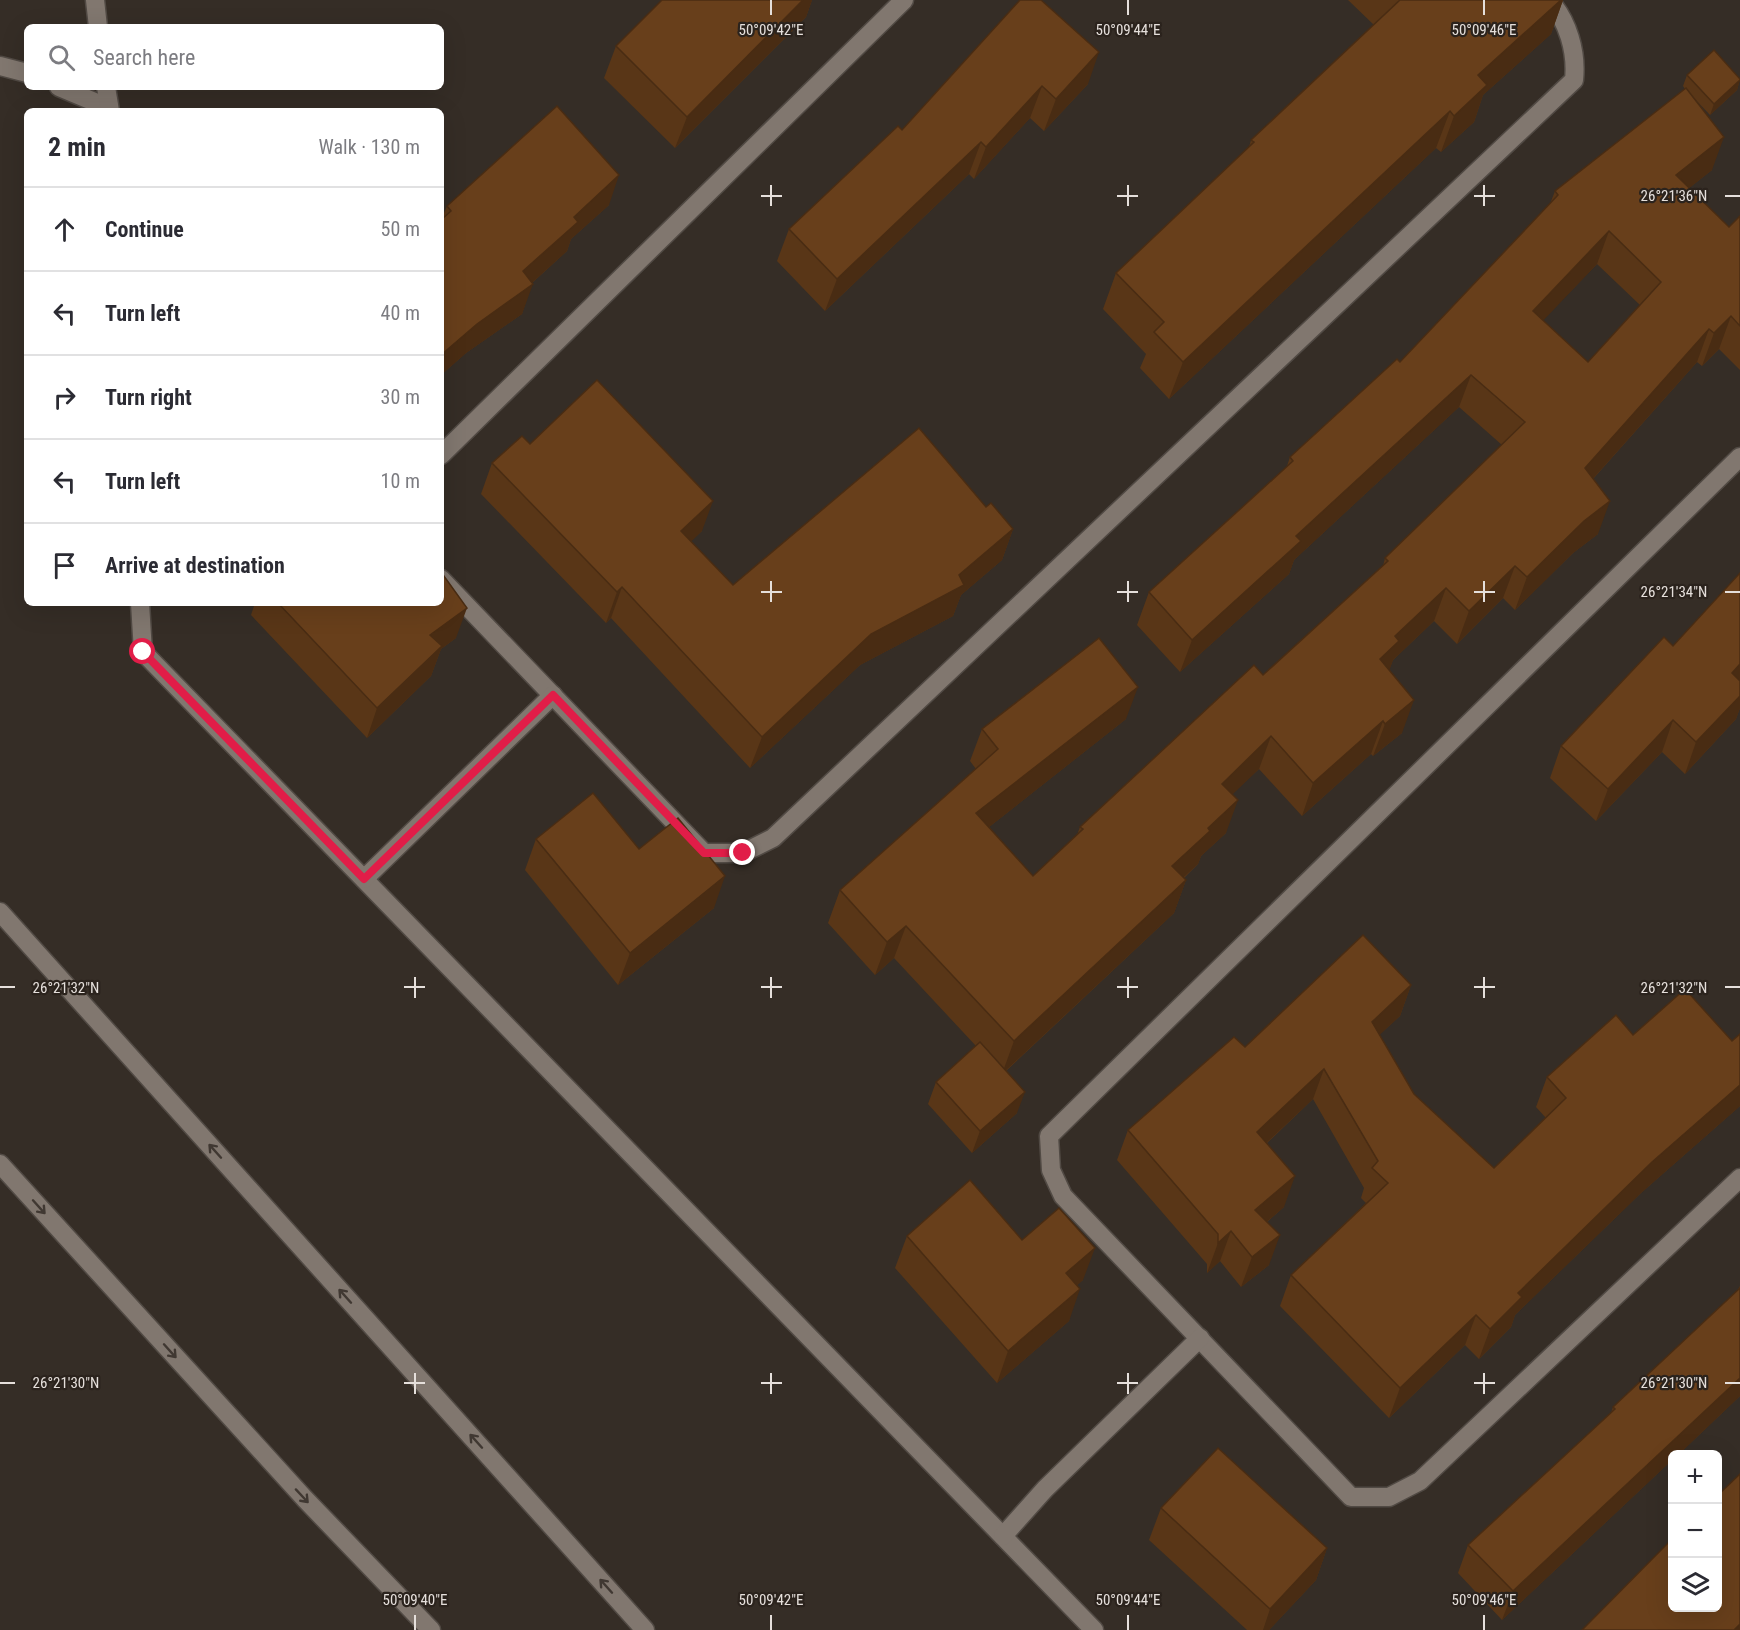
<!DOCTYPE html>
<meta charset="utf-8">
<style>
body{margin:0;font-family:"Roboto Condensed",sans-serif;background:#f2f2f3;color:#2b2b33}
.controls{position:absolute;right:18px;bottom:18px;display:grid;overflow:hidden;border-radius:9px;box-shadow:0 6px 24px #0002}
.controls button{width:54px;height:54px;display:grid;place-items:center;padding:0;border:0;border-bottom:2px solid #e1e1e2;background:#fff;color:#2b2b33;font:30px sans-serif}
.stop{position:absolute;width:18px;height:18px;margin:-14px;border:4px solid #e11d48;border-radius:50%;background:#fff}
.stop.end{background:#e11d48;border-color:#fff;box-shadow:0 2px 6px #0008}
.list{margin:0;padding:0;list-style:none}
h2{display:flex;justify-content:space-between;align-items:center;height:78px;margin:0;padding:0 24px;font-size:26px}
h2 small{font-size:20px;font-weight:400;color:#7c7c81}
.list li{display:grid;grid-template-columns:39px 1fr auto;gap:18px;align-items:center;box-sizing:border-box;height:84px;padding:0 24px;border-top:2px solid #e1e1e2}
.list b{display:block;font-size:22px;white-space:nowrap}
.list em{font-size:20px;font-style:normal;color:#7c7c81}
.icon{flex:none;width:33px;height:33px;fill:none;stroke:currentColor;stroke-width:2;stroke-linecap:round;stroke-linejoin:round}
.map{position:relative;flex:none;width:1740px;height:1630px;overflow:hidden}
.search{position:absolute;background:#fff;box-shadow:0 6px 24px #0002;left:24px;top:24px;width:420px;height:66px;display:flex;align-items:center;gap:15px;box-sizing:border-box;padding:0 21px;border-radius:9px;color:#7c7c81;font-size:22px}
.panel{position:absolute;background:#fff;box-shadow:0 6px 24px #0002;left:24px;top:108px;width:420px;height:498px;border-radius:9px}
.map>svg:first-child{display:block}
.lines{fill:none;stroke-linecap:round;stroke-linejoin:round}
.minor-casing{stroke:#514a44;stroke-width:21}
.tertiary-casing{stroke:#514a44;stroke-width:21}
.minor{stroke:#81776f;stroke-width:18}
.tertiary{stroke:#81776f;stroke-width:18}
.wall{fill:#593617;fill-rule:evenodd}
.shaded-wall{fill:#492c13}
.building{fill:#683f1b;stroke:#492c13;stroke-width:1.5;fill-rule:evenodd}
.oneway{stroke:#403832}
.route{stroke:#e11d48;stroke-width:8}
.ticks{fill:none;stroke:#e5dfdb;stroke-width:2}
.ticks-label{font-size:15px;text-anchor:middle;fill:#e5dfdb;stroke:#2b231d;stroke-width:4.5;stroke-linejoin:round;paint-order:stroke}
</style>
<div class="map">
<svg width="1740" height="1630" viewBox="0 0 1740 1630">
<rect width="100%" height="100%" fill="#352d26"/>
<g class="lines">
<defs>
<g id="minor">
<polyline points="95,0 98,27"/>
<polyline points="0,66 27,73"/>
<polyline points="59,87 109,108"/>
<polyline points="106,87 110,111"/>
<polyline points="441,455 904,0"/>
<polyline points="1740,457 1049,1136 1051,1170 1063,1196 1351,1497 1389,1497 1420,1481 1740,1178"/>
<path d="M 441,579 L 704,853 L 743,853 L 773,838 L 1574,80 C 1577,52 1568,21 1549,0"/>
<polyline points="140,603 143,652 1094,1630"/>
<polyline points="364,879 553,695"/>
<polyline points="1003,1536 1045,1489 1200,1338"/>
</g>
<g id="tertiary">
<polyline points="0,912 645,1630"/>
<polyline points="0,1164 305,1499 431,1630"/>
</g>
</defs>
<use href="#minor" class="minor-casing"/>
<use href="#tertiary" class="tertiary-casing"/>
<use href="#minor" class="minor"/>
<use href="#tertiary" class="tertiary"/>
</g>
<g class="wall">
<polygon points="662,0 812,0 806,17 675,148 604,78 616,46"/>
<polygon points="1020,0 1088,84 1044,131 1030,118 974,179 969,174 825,311 777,261 789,229 902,130"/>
<polygon points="1348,0 1563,0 1551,34 1483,95 1474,122 1441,152 1436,148 1169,399 1140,368 1146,354 1103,309 1116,273 1249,147 1251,140 1374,25"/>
<path d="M 1687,75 L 1740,79 L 1737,90 L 1710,115 L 1692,96 L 1712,170 L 1689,188 L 1729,227 L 1740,216 L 1740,370 L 1719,349 L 1702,366 L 1697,362 L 1593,479 L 1598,534 L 1573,553 L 1515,610 L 1503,598 L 1457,644 L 1434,621 L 1393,660 L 1389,670 L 1402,733 L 1373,756 L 1371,754 L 1302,816 L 1259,769 L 1232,794 L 1226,833 L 1201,856 L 1198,864 L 1184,878 L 1186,880 L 1174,913 L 1006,1071 L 1017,1113 L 972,1153 L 928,1104 L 936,1082 L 976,1046 L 894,958 L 875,975 L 828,923 L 840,890 L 976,769 L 970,761 L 982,729 L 1126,719 L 989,827 L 1033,876 L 1077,835 L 1080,827 L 1263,675 L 1383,566 L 1385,558 L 1502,445 L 1459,407 L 1294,560 L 1289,574 L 1180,672 L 1137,625 L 1149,592 L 1287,466 L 1290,457 L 1400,362 L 1550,204 L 1555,191 L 1685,89 L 1683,86 ZM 1597,264 L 1640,305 L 1588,362 L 1543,320 Z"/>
<polygon points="609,205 571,239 567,251 532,283 522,314 466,353 441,375 441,220 447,206"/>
<polygon points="530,444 702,531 691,541 733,585 986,507 1013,529 1002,560 961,595 953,616 860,665 750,768 611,618 606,623 481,494 492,463"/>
<polygon points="1740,573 1740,708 1736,719 1685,774 1662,752 1596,821 1550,778 1561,746 1673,646"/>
<polygon points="255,603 441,603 456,638 441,649 431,676 367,738 251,615"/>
<polygon points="536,839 639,849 714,908 618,985 525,870"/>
<polygon points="1411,985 1400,1016 1379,1035 1414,1094 1494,1168 1546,1118 1536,1107 1547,1077 1633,1035 1732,1041 1740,1034 1740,1106 1641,1193 1515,1315 1511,1327 1479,1359 1465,1345 1389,1418 1280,1306 1291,1275 1366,1203 1361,1198 1364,1188 1313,1099 1267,1143 1284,1207 1267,1222 1269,1265 1241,1287 1220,1261 1207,1273 1207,1264 1117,1160 1128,1130 1245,1047"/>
<polygon points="907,1236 1022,1240 1083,1280 1077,1285 1069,1321 997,1383 895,1268"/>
<polygon points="1740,1286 1740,1396 1678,1455 1672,1455 1672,1460 1502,1620 1458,1573 1468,1545 1611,1413 1613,1407 1737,1291"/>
<polygon points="1161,1508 1327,1548 1316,1580 1269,1630 1247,1630 1149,1540"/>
</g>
<g class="shaded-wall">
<polygon points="803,0 812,0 806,17 675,148 687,117"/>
<polygon points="1561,0 1563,0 1551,34 1483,95 1474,122 1441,152 1454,116 1478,75"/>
<polygon points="1099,52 1088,84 1044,131 1056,99"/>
<polygon points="1740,80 1737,90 1710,115 1714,104"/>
<polygon points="1042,86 1030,118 974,179 986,147"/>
<polygon points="1450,111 1436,148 1169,399 1183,362"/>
<polygon points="1724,137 1712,170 1664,208 1676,175"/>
<polygon points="981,142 969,174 825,311 837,279"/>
<polygon points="619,175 609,205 571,239 567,251 524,290 533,284 522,314 466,353 441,375 441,355 523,271 574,217"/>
<polygon points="1609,231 1597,264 1521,344 1533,311"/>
<polygon points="1731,316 1719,349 1702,366 1714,333"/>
<polygon points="1709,329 1697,362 1573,501 1585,468"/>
<polygon points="1471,375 1459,407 1294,560 1289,574 1180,672 1192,640 1296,536"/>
<polygon points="713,501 702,531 670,562 681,531"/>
<polygon points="1610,501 1598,534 1573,553 1515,610 1527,577 1584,521"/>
<polygon points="1013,529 1002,560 961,595 953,616 860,665 750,768 762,737 871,634 959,575"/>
<polygon points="1515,566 1503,598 1457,644 1469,611"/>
<polygon points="622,587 611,618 606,623 617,592"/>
<polygon points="1446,588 1434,621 1393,660 1388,674 1380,659 1395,636"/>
<polygon points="467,608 456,638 441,649 431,676 367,738 377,708 430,635"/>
<polygon points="1740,664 1740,684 1732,673"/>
<polygon points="1138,687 1126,719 965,846 976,813"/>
<polygon points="1740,696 1740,708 1736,719 1685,774 1696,742"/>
<polygon points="1414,700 1402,733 1373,756 1385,724"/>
<polygon points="1673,720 1662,752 1596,821 1608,789"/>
<polygon points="1383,721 1371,754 1302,816 1313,783"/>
<polygon points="1271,736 1259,769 1210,816 1222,784"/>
<polygon points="1238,800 1226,833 1201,856 1198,864 1160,899 1172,866 1208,828"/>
<polygon points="725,876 714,908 618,985 630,953"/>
<polygon points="1186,880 1174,913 1002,1074 1014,1041"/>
<polygon points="906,926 894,958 875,975 887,942"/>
<polygon points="1411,985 1400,1016 1361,1052 1372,1022"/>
<polygon points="1324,1069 1313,1099 1246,1162 1257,1132"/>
<polygon points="1740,1085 1740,1106 1641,1193 1515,1315 1511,1327 1479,1359 1490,1329 1518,1293 1652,1162"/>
<polygon points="1025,1092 1017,1113 972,1153 980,1131"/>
<polygon points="1295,1176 1284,1207 1244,1241 1255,1210"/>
<polygon points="1231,1231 1220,1261 1207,1273 1218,1243"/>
<polygon points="1280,1235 1269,1265 1241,1287 1252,1257"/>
<polygon points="1095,1248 1083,1280 1055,1305 1066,1273"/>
<polygon points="1080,1289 1069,1321 997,1383 1008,1351"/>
<polygon points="1476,1315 1465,1345 1389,1418 1400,1388"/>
<polygon points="1740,1378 1740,1396 1678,1455 1672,1455 1672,1460 1502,1620 1513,1591"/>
<polygon points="1327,1548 1316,1580 1269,1630 1263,1630 1270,1609"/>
<polygon points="1740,1624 1740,1630 1734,1630"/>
</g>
<g class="building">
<polygon points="662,0 803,0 687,117 616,46"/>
<polygon points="1020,0 1041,0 1099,52 1056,99 1042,86 986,147 981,142 837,279 789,229 898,126 902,130"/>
<polygon points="1400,0 1561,0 1478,75 1487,85 1454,116 1450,111 1183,362 1154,332 1164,322 1116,273 1254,142 1251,140"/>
<polygon points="1714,50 1740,79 1740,80 1714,104 1687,75"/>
<path d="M 1686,88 L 1724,137 L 1676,175 L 1729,227 L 1740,216 L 1740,326 L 1731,316 L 1714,333 L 1709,329 L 1585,468 L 1610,501 L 1584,521 L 1527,577 L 1515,566 L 1469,611 L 1446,588 L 1395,636 L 1399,641 L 1380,659 L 1414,700 L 1385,724 L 1383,721 L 1313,783 L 1271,736 L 1222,784 L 1238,800 L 1208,828 L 1210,831 L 1172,866 L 1186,880 L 1014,1041 L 906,926 L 887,942 L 840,890 L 998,749 L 982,729 L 1099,638 L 1138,687 L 976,813 L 1033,876 L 1083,829 L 1080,827 L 1254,665 L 1263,675 L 1388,561 L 1385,558 L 1525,422 L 1471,375 L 1296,536 L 1301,541 L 1192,640 L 1149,592 L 1293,461 L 1290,457 L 1397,359 L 1400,362 L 1558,195 L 1555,191 ZM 1609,231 L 1661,282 L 1588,362 L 1533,311 Z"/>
<polygon points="557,106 619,175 574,217 578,222 523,271 533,284 477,324 441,355 441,220 451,211 447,206"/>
<polygon points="597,380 713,501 681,531 733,585 919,428 986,507 991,503 1013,529 959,575 964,585 871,634 762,737 622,587 617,592 492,463 522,436 530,444"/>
<polygon points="441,572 467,608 430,635 442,646 377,708 278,603 441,603"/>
<polygon points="1740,573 1740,664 1732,673 1740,681 1740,696 1696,742 1673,720 1608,789 1561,746 1664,637 1673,646"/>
<polygon points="593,793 639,849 678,818 725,876 630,953 536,839"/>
<polygon points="1363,935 1411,985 1372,1022 1414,1094 1494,1168 1566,1098 1547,1077 1616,1015 1633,1035 1685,989 1732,1041 1740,1034 1740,1085 1652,1162 1518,1293 1522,1297 1490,1329 1476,1315 1400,1388 1291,1275 1388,1183 1372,1168 1378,1161 1324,1069 1257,1132 1295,1176 1255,1210 1280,1235 1252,1257 1231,1231 1218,1243 1218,1234 1128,1130 1234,1037 1245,1047"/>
<polygon points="980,1042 1025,1092 980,1131 936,1082"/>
<polygon points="970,1180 1022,1240 1059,1208 1095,1248 1066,1273 1080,1289 1008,1351 907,1236"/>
<polygon points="1740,1288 1740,1378 1513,1591 1468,1545 1615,1409 1613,1407"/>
<polygon points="1218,1448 1327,1548 1270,1609 1161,1508"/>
<polygon points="1740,1474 1740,1624 1734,1630 1582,1630 1672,1539 1672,1608 1718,1608 1718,1495"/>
</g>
<defs><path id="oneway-shaft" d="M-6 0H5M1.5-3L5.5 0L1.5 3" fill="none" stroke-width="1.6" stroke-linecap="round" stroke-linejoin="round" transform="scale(1.5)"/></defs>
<g class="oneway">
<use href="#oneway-shaft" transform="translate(215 1151) rotate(-132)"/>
<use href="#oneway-shaft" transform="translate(39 1207) rotate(48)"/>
<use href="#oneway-shaft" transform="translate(345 1296) rotate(-132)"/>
<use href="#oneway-shaft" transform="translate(170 1351) rotate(48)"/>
<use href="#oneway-shaft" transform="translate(476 1441) rotate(-132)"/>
<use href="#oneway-shaft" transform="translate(302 1496) rotate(47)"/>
<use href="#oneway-shaft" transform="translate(606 1586) rotate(-132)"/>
</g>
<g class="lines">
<polyline class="route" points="143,652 364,879 553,695 704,853 743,853"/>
</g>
<path class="ticks" d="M 771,0 L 771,15M 1128,0 L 1128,15M 1484,0 L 1484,15M 771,185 L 771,206M 1128,185 L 1128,206M 1484,185 L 1484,206M 761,196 L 782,196M 1117,196 L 1138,196M 1474,196 L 1495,196M 1725,196 L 1740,196M 771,581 L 771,602M 1128,581 L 1128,602M 1484,581 L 1484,602M 761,592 L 782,592M 1117,592 L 1138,592M 1474,592 L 1495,592M 1725,592 L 1740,592M 415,977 L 415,998M 771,977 L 771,998M 1128,977 L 1128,998M 1484,977 L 1484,998M 0,987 L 15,987M 404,987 L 425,987M 761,987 L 782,987M 1117,987 L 1138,987M 1474,987 L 1495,987M 1725,987 L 1740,987M 415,1373 L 415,1394M 771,1373 L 771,1394M 1128,1373 L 1128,1394M 1484,1373 L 1484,1394M 0,1383 L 15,1383M 404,1383 L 425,1383M 761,1383 L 782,1383M 1117,1383 L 1138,1383M 1474,1383 L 1495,1383M 1725,1383 L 1740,1383M 415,1615 L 415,1630M 771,1615 L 771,1630M 1128,1615 L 1128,1630M 1484,1615 L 1484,1630"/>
<g class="ticks-label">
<text x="771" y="35">50°09'42"E</text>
<text x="1128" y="35">50°09'44"E</text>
<text x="1484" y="35">50°09'46"E</text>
<text x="1674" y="201">26°21'36"N</text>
<text x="1674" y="597">26°21'34"N</text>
<text x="66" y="993">26°21'32"N</text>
<text x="1674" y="993">26°21'32"N</text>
<text x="66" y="1388">26°21'30"N</text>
<text x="1674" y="1388">26°21'30"N</text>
<text x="415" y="1605">50°09'40"E</text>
<text x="771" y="1605">50°09'42"E</text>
<text x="1128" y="1605">50°09'44"E</text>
<text x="1484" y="1605">50°09'46"E</text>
</g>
</svg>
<div class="controls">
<button>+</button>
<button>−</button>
<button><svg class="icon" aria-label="layers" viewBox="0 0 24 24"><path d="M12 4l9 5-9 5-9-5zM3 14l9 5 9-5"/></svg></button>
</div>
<div class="stop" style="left:143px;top:652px"></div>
<div class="stop end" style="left:743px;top:853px"></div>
<div class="search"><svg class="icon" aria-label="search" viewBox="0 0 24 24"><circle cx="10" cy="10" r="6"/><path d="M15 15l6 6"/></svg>Search here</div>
<section class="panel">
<h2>2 min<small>Walk · 130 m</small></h2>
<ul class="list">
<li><svg class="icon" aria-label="ahead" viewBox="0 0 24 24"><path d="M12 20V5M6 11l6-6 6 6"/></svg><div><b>Continue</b></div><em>50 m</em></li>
<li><svg class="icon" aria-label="left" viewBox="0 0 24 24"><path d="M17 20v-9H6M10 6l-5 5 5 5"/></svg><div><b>Turn left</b></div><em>40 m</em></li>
<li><svg class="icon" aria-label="right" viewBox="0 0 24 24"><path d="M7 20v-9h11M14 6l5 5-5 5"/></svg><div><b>Turn right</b></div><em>30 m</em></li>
<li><svg class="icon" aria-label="left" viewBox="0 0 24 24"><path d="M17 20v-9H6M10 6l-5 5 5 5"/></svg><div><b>Turn left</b></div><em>10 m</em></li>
<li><svg class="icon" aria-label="arrive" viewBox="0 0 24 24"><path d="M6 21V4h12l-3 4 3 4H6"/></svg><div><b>Arrive at destination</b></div></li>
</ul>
</section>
</div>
